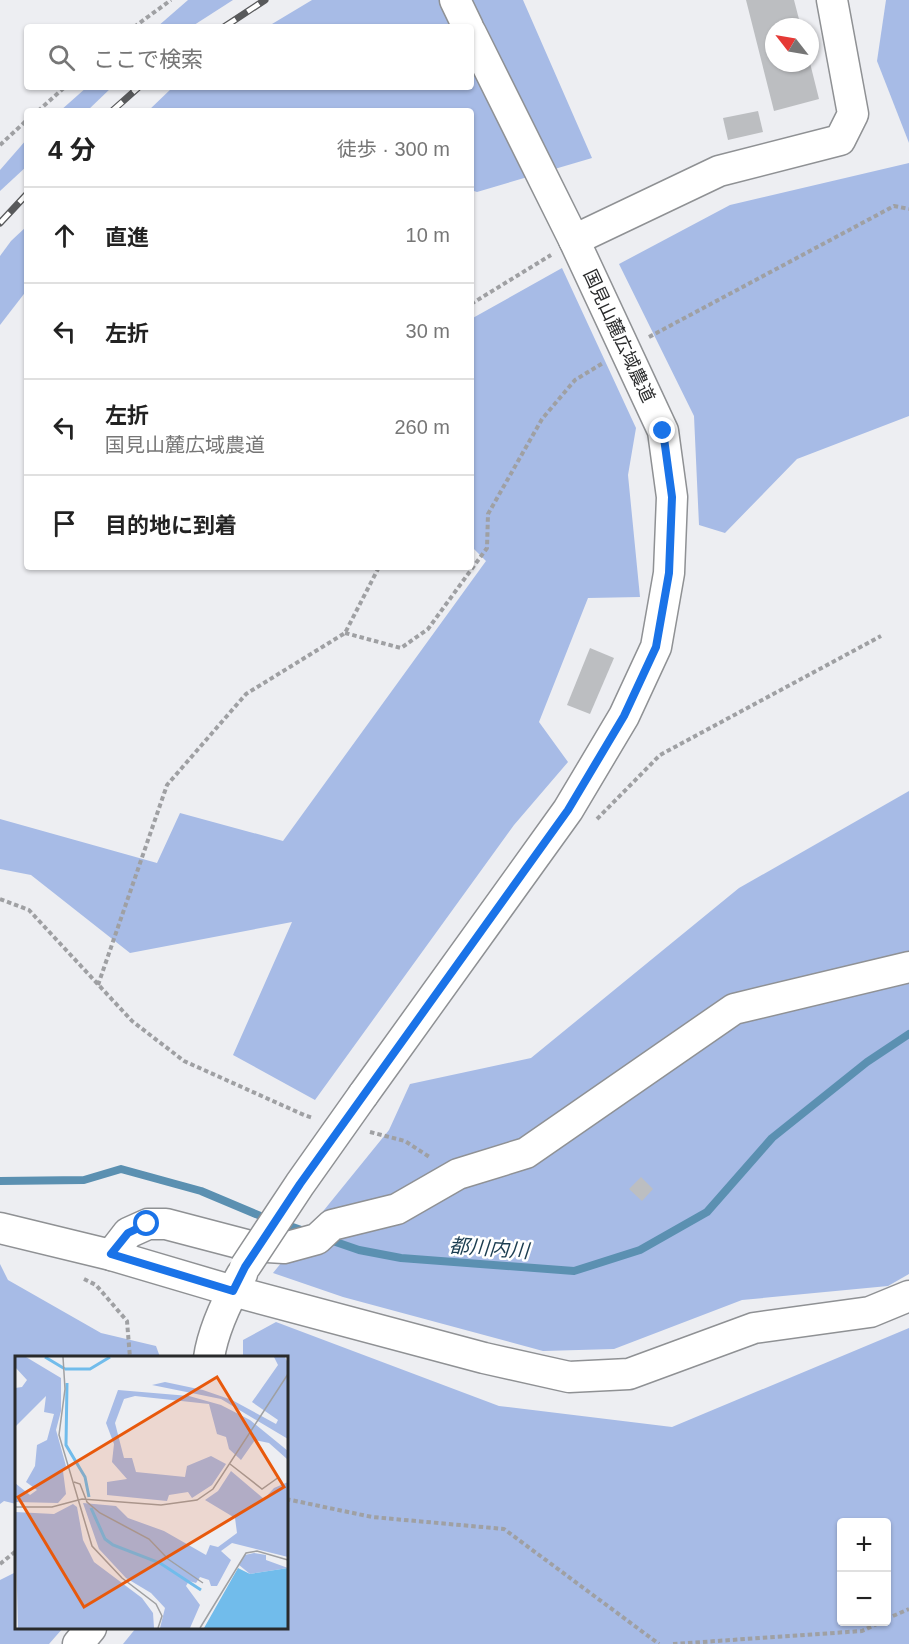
<!DOCTYPE html>
<html lang="ja">
<meta charset="utf-8">
<style>
body{margin:0;font-family:Helvetica,"Noto Sans JP",sans-serif;background:#f2f2f2;color:#222}
.controls{position:absolute;right:18px;bottom:18px;display:grid;overflow:hidden;border-radius:6px;box-shadow:0 2px 4px #0004}
.controls button{width:54px;height:54px;display:grid;place-items:center;padding:0;border:0;border-bottom:2px solid #e0e0e0;background:#fff;color:#222;font:30px sans-serif}
.compass{position:absolute;left:765px;top:18px;width:54px;height:54px;border-radius:50%;background:#fff;box-shadow:0 2px 4px #0004;rotate:301deg}
.stop{position:absolute;width:18px;height:18px;margin:-14px;border:4px solid #1a73e8;border-radius:50%;background:#fff}
.stop.end{background:#1a73e8;border-color:#fff;box-shadow:0 2px 6px #0008}
.list{margin:0;padding:0;list-style:none}
h2{display:flex;justify-content:space-between;align-items:center;height:78px;margin:0;padding:0 24px;font-size:26px}
h2 small{font-size:20px;font-weight:400;color:#767676}
.list li{display:grid;grid-template-columns:39px 1fr auto;gap:18px;align-items:center;box-sizing:border-box;height:96px;padding:0 24px;border-top:2px solid #e0e0e0}
.list b{display:block;font-size:22px;white-space:nowrap}
.list p{margin:0;font-size:20px;white-space:nowrap;color:#767676}
.list em{font-size:20px;font-style:normal;color:#767676}
.icon{flex:none;width:33px;height:33px;fill:none;stroke:currentColor;stroke-width:2;stroke-linecap:round;stroke-linejoin:round}
.map{position:relative;flex:none;width:909px;height:1644px;overflow:hidden}
.search{position:absolute;background:#fff;box-shadow:0 2px 4px #0004;left:24px;top:24px;width:450px;height:66px;display:flex;align-items:center;gap:15px;box-sizing:border-box;padding:0 21px;border-radius:6px;color:#767676;font-size:22px}
.panel{position:absolute;background:#fff;box-shadow:0 2px 4px #0004;left:24px;top:108px;width:450px;height:462px;border-radius:6px}
.map>svg:first-child{display:block}
.green{fill:#a7bbe6;fill-rule:evenodd}
.lines{fill:none;stroke-linecap:round;stroke-linejoin:round}
.stream{stroke:#5b90b1;stroke-width:8}
.building{fill:#bcbec1}
.minor-casing{stroke:#8f9194;stroke-width:33}
.path{stroke:#9fa0a3;stroke-width:4;stroke-dasharray:4.5 3;stroke-linecap:butt}
.minor{stroke:#fff;stroke-width:30}
.rail-casing{stroke:#58595b;stroke-width:7}
.rail{stroke:#fff;stroke-width:4.5;stroke-dasharray:14;stroke-linecap:butt}
.minor-bridge-casing{stroke:#8f9194;stroke-width:33;stroke-linecap:butt}
.minor-bridge{stroke:#fff;stroke-width:30}
.route{stroke:#1a73e8;stroke-width:8}
.labels{text-anchor:middle;dominant-baseline:central;stroke-width:5;stroke-linejoin:round;paint-order:stroke}
.street-label{font-size:18px;fill:#292a2b;stroke:#fff}
.water-label{font-size:20px;font-style:italic;fill:#1b3d50;stroke:#fff}
.inset-river{fill:none;stroke:#71bceb;stroke-width:3}
.inset-road{fill:none;stroke:#9fa0a2;stroke-width:1.5}
.view{fill:#e8590c;fill-opacity:0.15;stroke:#e8590c;stroke-width:3}
.inset-edge{fill:none;stroke:#292a2b;stroke-width:3}
</style>
<div class="map">
<svg width="909" height="1644" viewBox="0 0 909 1644">
<rect width="100%" height="100%" fill="#edeef2"/>
<g class="green">
<polygon points="188,0 233,0 191,27 157,27"/>
<polygon points="312,0 523,0 592,158 477,192 471,190 471,111 148,111 173,87 471,87 471,27 267,27"/>
<polygon points="886,0 909,0 909,143 877,61"/>
<polygon points="87,87 112,87 87,111 60,111"/>
<polygon points="27,139 27,166 0,191 0,170"/>
<polygon points="909,163 909,416 797,459 725,533 699,525 694,416 619,264 730,205"/>
<polygon points="27,226 27,290 0,325 0,256 11,241"/>
<polygon points="562,268 636,428 628,475 640,597 588,598 539,722 568,762 514,825 315,1100 233,1055 292,922 130,953 31,875 0,869 0,819 157,863 180,813 283,841 486,561 471,546 471,319"/>
<polygon points="909,791 909,1274 888,1286 742,1300 614,1349 543,1351 343,1297 273,1273 389,1130 410,1084 531,1058 739,888"/>
<polygon points="0,1264 8,1280 101,1333 156,1346 160,1357 16,1358 16,1504 4,1501 0,1504"/>
<path d="M 276,1322 L 499,1406 L 672,1427 L 909,1328 L 909,1644 L 123,1644 L 136,1628 L 286,1628 L 286,1358 L 243,1357 L 243,1340 ZM 842,1522 L 886,1522 L 886,1622 L 842,1622 Z"/>
<polygon points="16,1572 16,1628 63,1628 49,1644 0,1644 0,1580"/>
</g>
<g class="lines">
<g class="stream">
<polyline points="0,1181 84,1180 121,1169 201,1191 270,1220"/>
<polyline points="281,1223 307,1232"/>
<polyline points="327,1239 359,1250 401,1258 574,1271 640,1250 707,1212 772,1138 867,1062 909,1034"/>
</g>
</g>
<g class="building">
<polygon points="746,0 794,0 801,27 774,27 774,63 810,63 819,99 774,111"/>
<polygon points="758,111 763,132 728,140 723,118"/>
<polygon points="590,648 614,658 590,714 567,705"/>
<polygon points="641,1177 653,1189 642,1201 629,1189"/>
</g>
<g class="lines">
<defs>
<g id="minor">
<polyline points="455,0 468,27"/>
<polyline points="574,240 719,171 840,140 853,114 832,0"/>
<polyline points="363,1095 568,810 624,716 656,647 669,573 672,497 663,431 574,240 471,33"/>
<polyline points="0,1228 111,1255 233,1291 484,1358 569,1377 629,1374 754,1328 870,1312 909,1296"/>
<polyline points="111,1255 128,1233 148,1224 166,1224 250,1246 284,1248 317,1239 332,1225 397,1209 458,1174 526,1153 734,1009 909,967"/>
<path d="M 209,1358 C 213,1329 228,1299 242,1274"/>
<polyline points="78,1644 91,1628"/>
</g>
</defs>
<use href="#minor" class="minor-casing"/>
<g class="path">
<polyline points="134,27 171,0"/>
<polyline points="38,111 65,87"/>
<polyline points="0,145 27,120"/>
<polyline points="471,304 551,255"/>
<polyline points="649,337 894,206 909,209"/>
<polyline points="345,633 401,648 428,629 487,548 488,514 542,419 575,380 603,363"/>
<polyline points="597,819 660,755 881,636"/>
<polyline points="0,899 29,910 132,1021 184,1061 304,1115 313,1118"/>
<polyline points="98,985 167,785 246,694 345,633 379,567"/>
<polyline points="370,1132 405,1141 431,1158"/>
<polyline points="84,1279 96,1285 127,1321 130,1358"/>
<polyline points="286,1499 372,1517 504,1529 659,1644"/>
<polyline points="0,1564 16,1551"/>
<polyline points="886,1619 909,1609"/>
<polyline points="673,1644 862,1631 881,1622"/>
</g>
<use href="#minor" class="minor"/>
<defs>
<g id="rail">
<polyline points="224,27 265,0"/>
<polyline points="112,111 139,87"/>
<polyline points="0,223 27,194"/>
</g>
</defs>
<use href="#rail" class="rail-casing"/>
<use href="#rail" class="rail"/>
<defs>
<polyline id="minor-bridge" points="245,1267 300,1184 363,1095"/>
</defs>
<use href="#minor-bridge" class="minor-bridge-casing"/>
<use href="#minor-bridge" class="minor-bridge"/>
</g>
<g class="lines">
<polyline class="route" points="147,1224 128,1233 111,1254 233,1291 245,1267 300,1184 568,810 624,716 656,647 669,573 672,497 663,431"/>
</g>
<g class="labels">
<g class="street-label">
<text transform="translate(619 336) rotate(65)">国見山麓広域農道</text>
</g>
<g class="water-label">
<text transform="translate(489 1248) rotate(4)">都川内川</text>
</g>
</g>
<g transform="translate(15 1356)">
<rect width="273" height="273" fill="#edeef2"/>
<path d="M 0,1 L 11,1 L 46,22 L 46,55 L 41,74 L 51,110 L 48,115 L 51,138 L 43,147 L 0,146 L 0,127 L 15,139 L 22,134 L 11,126 L 20,110 L 22,89 L 32,84 L 39,58 L 29,56 L 31,40 L 0,71 L 0,32 L 7,31 L 12,24 L 0,11 ZM 259,1 L 270,1 L 273,7 L 273,83 L 206,43 L 137,29 L 150,26 L 188,34 L 217,44 L 261,68 L 263,64 L 237,46 L 263,9 ZM 103,34 L 174,40 L 206,49 L 235,64 L 273,95 L 273,114 L 272,103 L 254,87 L 240,84 L 226,104 L 214,93 L 211,81 L 202,78 L 194,48 L 120,40 L 109,43 L 100,67 L 109,102 L 117,102 L 121,116 L 170,121 L 172,110 L 196,100 L 211,108 L 197,129 L 177,142 L 173,136 L 154,139 L 152,145 L 92,139 L 92,126 L 112,123 L 97,106 L 99,88 L 91,67 ZM 216,115 L 249,143 L 259,132 L 273,126 L 273,201 L 217,187 L 206,195 L 216,204 L 202,230 L 196,230 L 194,224 L 185,221 L 181,227 L 174,225 L 171,230 L 185,249 L 175,272 L 145,272 L 150,252 L 136,237 L 111,222 L 84,193 L 68,147 L 101,150 L 113,162 L 149,175 L 191,199 L 195,189 L 203,191 L 222,177 L 220,162 L 190,144 L 203,135 ZM 58,148 L 62,151 L 68,184 L 79,206 L 127,242 L 138,257 L 139,272 L 3,272 L 0,156 L 39,158 ZM 239,197 L 251,199 L 251,204 L 273,212 L 235,218 L 224,209 L 230,199 Z" fill="#a7bbe6"/>
<path d="M 223,212 L 235,218 L 273,212 L 273,272 L 189,272 Z" fill="#71bceb"/>
<path class="inset-river" d="M 30,1 L 50,13M 50,13 L 75,13 L 95,1M 52,27 L 51,89 L 70,121 L 74,141M 76,152 L 90,183 L 98,189 L 145,207 L 186,234"/>
<path class="inset-road" d="M 48,1 L 50,33 L 44,79 L 77,190 L 107,222 L 141,248 L 147,260 L 143,272M 215,108 L 247,133 L 264,121M 59,126 L 65,128 L 72,146 L 85,157 L 134,183 L 153,203 L 188,227M 0,151 L 37,151 L 67,143 L 146,149 L 182,144 L 198,133 L 273,18M 185,272 L 231,197 L 242,195 L 273,204"/>
<path class="view" d="M 202,21 L 269,131 L 69,251 L 3,141 Z"/>
<rect width="273" height="273" class="inset-edge"/>
</g>
</svg>
<div class="controls">
<button>+</button>
<button>−</button>
</div>
<svg class="compass" viewBox="-18 -18 36 36"><path d="M0-13l5 13h-10z" fill="#e53935"/><path d="M0 13l5-13h-10z" fill="#767676"/></svg>
<div class="stop" style="left:147px;top:1224px"></div>
<div class="stop end" style="left:663px;top:431px"></div>
<div class="search"><svg class="icon" aria-label="search" viewBox="0 0 24 24"><circle cx="10" cy="10" r="6"/><path d="M15 15l6 6"/></svg>ここで検索</div>
<section class="panel">
<h2>4 分<small>徒歩 · 300 m</small></h2>
<ul class="list">
<li><svg class="icon" aria-label="ahead" viewBox="0 0 24 24"><path d="M12 20V5M6 11l6-6 6 6"/></svg><div><b>直進</b></div><em>10 m</em></li>
<li><svg class="icon" aria-label="left" viewBox="0 0 24 24"><path d="M17 20v-9H6M10 6l-5 5 5 5"/></svg><div><b>左折</b></div><em>30 m</em></li>
<li><svg class="icon" aria-label="left" viewBox="0 0 24 24"><path d="M17 20v-9H6M10 6l-5 5 5 5"/></svg><div><b>左折</b><p>国見山麓広域農道</p></div><em>260 m</em></li>
<li><svg class="icon" aria-label="arrive" viewBox="0 0 24 24"><path d="M6 21V4h12l-3 4 3 4H6"/></svg><div><b>目的地に到着</b></div></li>
</ul>
</section>
</div>
